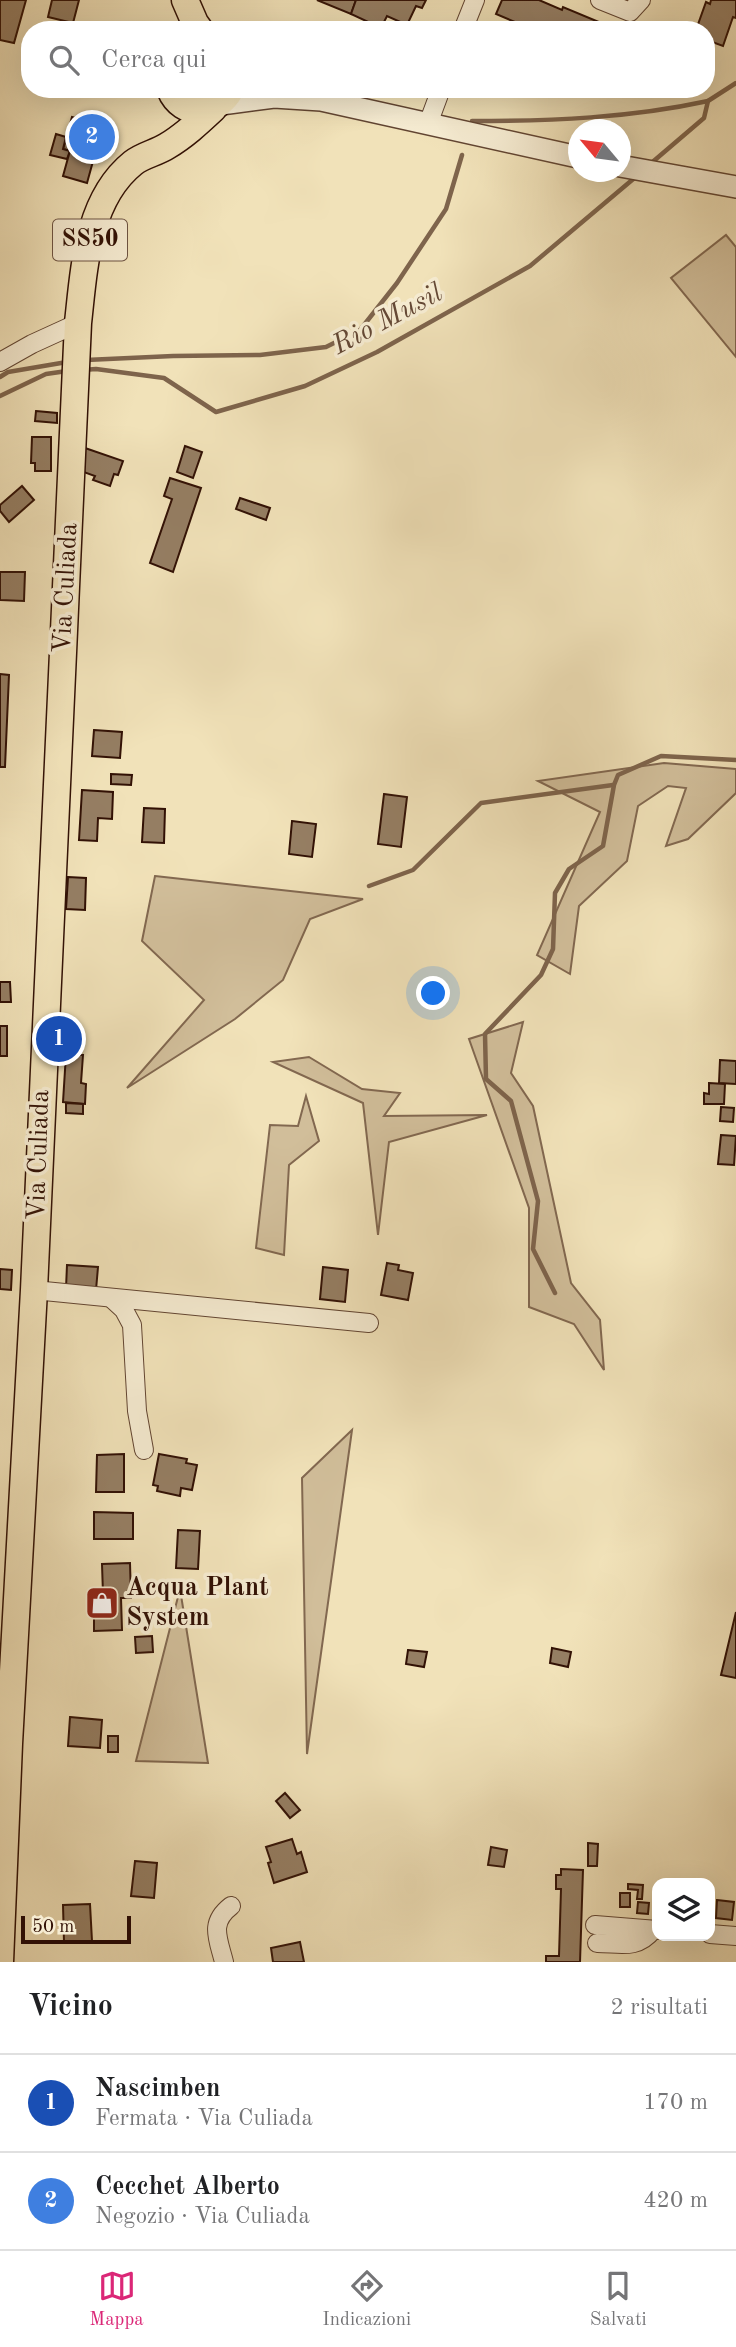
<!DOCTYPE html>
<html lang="it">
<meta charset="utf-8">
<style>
body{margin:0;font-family:"Old Standard TT",serif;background:#f2f2f2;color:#202124}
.controls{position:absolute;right:21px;bottom:21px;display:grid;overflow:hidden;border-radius:14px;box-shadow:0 7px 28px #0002}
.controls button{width:63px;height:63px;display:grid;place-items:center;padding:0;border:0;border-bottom:2px solid #e0e0e0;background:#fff;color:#202124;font:35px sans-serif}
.compass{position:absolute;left:568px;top:119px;width:63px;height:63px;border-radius:50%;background:#fff;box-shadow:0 7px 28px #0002;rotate:299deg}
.scale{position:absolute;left:21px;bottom:18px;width:110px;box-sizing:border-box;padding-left:7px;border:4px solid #321105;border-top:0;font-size:19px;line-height:24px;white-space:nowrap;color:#321105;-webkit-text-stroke:5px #f6ecd2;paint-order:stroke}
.you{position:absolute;left:434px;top:994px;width:24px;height:24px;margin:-18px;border:5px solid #fff;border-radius:50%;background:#1a73e8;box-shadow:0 0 0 10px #1a73e833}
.badge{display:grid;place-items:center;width:46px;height:46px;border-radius:50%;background:#db2777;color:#fff;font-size:23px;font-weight:700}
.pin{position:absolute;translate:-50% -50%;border:4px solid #fff;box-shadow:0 2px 7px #0006}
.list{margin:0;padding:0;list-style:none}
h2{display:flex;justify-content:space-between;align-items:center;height:91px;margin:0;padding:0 28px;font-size:30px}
h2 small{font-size:23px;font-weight:400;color:#757577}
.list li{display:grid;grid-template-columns:46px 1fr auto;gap:21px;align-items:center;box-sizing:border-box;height:98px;padding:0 28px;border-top:2px solid #e0e0e0}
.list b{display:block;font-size:26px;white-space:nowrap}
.list p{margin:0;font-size:23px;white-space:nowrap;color:#757577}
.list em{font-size:23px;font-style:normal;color:#757577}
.icon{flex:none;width:38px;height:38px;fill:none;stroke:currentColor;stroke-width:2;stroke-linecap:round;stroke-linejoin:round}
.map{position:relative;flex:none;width:736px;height:1962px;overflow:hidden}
.search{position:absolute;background:#fff;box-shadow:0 7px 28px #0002;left:21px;right:21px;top:21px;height:77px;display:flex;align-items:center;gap:18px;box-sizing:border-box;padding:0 24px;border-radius:28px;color:#757577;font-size:26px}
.sheet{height:287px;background:#fff}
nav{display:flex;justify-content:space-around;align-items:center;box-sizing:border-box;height:98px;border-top:2px solid #e0e0e0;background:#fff;font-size:19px;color:#757577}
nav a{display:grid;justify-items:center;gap:4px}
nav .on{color:#db2777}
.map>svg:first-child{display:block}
.green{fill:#d1be9a;stroke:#826850;stroke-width:2}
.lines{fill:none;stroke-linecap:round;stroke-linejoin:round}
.stream{stroke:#7e644c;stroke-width:4.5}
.building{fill:#957e63;stroke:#321105;stroke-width:2}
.minor-casing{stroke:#624532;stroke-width:20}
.tertiary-casing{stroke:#624532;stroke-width:24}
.primary-casing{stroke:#321105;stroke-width:29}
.minor{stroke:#f6ecd2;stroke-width:18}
.tertiary{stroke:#f6ecd2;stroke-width:21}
.primary{stroke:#f1e2b9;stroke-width:26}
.labels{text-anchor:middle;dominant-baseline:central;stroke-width:7;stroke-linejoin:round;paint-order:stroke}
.shield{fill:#f6ecd2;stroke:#6d5342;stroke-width:2}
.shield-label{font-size:24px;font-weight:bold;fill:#321105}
.street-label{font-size:26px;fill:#321105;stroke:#f6ecd2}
.poi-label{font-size:26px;font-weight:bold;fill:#321105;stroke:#f6ecd2;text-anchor:start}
.water-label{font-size:28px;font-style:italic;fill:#644835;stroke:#f6ecd2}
</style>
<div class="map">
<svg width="736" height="1962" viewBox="0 0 736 1962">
<rect width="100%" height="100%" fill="#f1e2b9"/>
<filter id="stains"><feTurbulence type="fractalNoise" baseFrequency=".00286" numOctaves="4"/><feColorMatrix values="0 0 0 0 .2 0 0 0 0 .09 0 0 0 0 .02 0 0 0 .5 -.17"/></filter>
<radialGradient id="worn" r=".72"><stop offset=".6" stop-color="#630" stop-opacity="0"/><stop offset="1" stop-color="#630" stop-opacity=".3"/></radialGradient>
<g class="green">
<polygon points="726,235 736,247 736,357 671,278"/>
<polygon points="664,763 736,769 736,793 688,839 666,846 686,788 668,786 638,806 627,861 579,906 570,974 537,955 600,812 538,781"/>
<polygon points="155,876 363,899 310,919 283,980 235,1019 127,1088 204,1000 142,941"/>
<polygon points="523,1022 511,1073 533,1106 571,1283 600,1320 604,1370 574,1324 529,1307 529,1208 469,1039"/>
<polygon points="309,1057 362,1089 400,1093 384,1116 487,1115 389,1142 378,1235 363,1103 273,1062"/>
<polygon points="306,1096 319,1141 289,1165 284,1255 256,1248 270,1125 298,1126"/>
<polygon points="352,1430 307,1754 302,1478"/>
<polygon points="180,1589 208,1763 136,1761"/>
</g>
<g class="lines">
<g class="stream">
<path d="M 472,121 C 552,121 630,118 708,101"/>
<polyline points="649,165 704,118 708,101 736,83"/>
<polyline points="86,360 173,356 260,355 326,347 360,330 397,283 446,209 462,155"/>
<polyline points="83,370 96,369 164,378 216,412 305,386 377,352 530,266 638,175"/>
<polyline points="0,377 8,372 67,362"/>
<polyline points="0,396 46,374 67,371"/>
<polyline points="369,886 413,870 481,803 613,785"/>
<polyline points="555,1293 533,1249 538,1201 511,1101 486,1079 485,1034 541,975 553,949 555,893 569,869 603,846 614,785 618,775 661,756 736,760"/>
</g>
</g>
<g class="building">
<polygon points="0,0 26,0 14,43 0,40"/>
<polygon points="52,0 79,0 73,23 48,17"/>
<polygon points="317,0 356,0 351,14"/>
<polygon points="356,0 426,0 422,8 416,6 407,25 387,16 381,28 351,14"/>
<polygon points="502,0 539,0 562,10 563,7 618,30 534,30 496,14"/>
<polygon points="711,0 736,0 736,18 733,17 723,46 707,40 706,42 706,30 696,30 706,2 710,4"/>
<polygon points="72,117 95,124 87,152 71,147 70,151 63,149"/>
<polygon points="56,134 66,137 63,149 70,151 67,159 50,155"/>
<polygon points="71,147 95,154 87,183 63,176"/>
<polygon points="36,411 57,413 57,423 35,421"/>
<polygon points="32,437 51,437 51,471 35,471 35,463 31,463"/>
<polygon points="185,446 202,452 193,478 177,472"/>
<polygon points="85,448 123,461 118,475 114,474 110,486 93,480 95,476 78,470"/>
<polygon points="170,478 201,488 173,572 150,563 172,499 164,496"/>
<polygon points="22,486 34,500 9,522 0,511 0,505"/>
<polygon points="240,498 270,508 266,520 236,509"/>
<polygon points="0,572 25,572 24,601 0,600"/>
<polygon points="0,674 9,675 5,767 0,767"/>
<polygon points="94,730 122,732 120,758 92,756"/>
<polygon points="111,774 132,775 131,785 111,784"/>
<polygon points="82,790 113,792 112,819 98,818 97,841 79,840"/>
<polygon points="384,794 407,797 401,847 378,844"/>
<polygon points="144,808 165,809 164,843 142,842"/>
<polygon points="292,821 316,824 312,857 289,854"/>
<polygon points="68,877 86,878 85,910 66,909"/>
<polygon points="0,982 10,982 11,1002 0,1002"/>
<rect x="0" y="1026" width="7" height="30"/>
<polygon points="66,1054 83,1055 81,1083 86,1084 85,1104 63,1102"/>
<polygon points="720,1060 736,1061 736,1084 719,1083"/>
<polygon points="709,1083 725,1084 724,1104 704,1104 704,1093 709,1094"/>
<polygon points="66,1103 83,1104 83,1114 66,1113"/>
<polygon points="721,1107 734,1108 733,1122 720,1121"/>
<polygon points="721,1135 736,1136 734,1165 718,1164"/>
<polygon points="387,1263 399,1265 398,1270 413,1273 408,1300 381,1295"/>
<polygon points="67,1265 98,1267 96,1290 66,1288"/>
<polygon points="323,1267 348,1270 345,1302 320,1299"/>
<polygon points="0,1269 12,1270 11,1290 0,1289"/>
<polygon points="124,1454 124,1492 96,1492 97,1455"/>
<polygon points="159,1454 187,1459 186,1463 197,1465 192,1490 181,1488 180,1496 157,1491 158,1486 153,1485"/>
<polygon points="94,1512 133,1513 133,1539 94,1539"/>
<polygon points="178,1530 200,1531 198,1569 176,1568"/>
<polygon points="130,1563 131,1598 121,1598 122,1630 94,1631 94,1594 103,1594 102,1564"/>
<polygon points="736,1612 736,1678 721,1675"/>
<polygon points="152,1636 153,1652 136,1653 135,1637"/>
<polygon points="552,1648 571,1652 568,1667 550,1663"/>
<polygon points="408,1650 427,1652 424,1667 406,1664"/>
<polygon points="70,1717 102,1720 100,1748 68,1746"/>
<rect x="108" y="1736" width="10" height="16"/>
<polygon points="285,1793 300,1810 290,1818 276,1801"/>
<polygon points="292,1839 297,1854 301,1852 307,1872 274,1883 268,1863 271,1862 266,1847"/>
<polygon points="588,1843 598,1844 597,1866 588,1866"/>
<polygon points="491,1847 507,1850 504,1867 488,1865"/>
<polygon points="135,1861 157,1863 154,1898 131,1896"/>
<polygon points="561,1869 583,1870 580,1962 546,1962 546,1956 559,1956 561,1889 556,1889 556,1875 561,1875"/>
<polygon points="628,1884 643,1885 642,1899 637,1899 638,1890 628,1889"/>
<rect x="620" y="1893" width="10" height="14"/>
<polygon points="717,1900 734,1902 732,1920 716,1918"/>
<polygon points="638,1902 649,1903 648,1914 637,1913"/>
<polygon points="90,1904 92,1941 64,1942 63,1905"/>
<polygon points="300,1942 304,1962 273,1962 271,1948"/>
</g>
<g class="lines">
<defs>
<g id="minor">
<polyline points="600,0 630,12 641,0"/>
<polyline points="463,30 475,0"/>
<polyline points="428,124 441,89"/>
<polyline points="0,362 32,344 78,323"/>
<polyline points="34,1290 369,1323"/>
<polyline points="111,1298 124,1310 132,1325 137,1411 144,1450"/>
<polyline points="595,1925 657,1930"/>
<polyline points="710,1934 736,1936"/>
<path d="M 597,1943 C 620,1943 637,1950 653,1930"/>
<path d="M 224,1962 C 218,1938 209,1923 231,1906"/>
</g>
<g id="tertiary">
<polyline points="221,104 274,97 321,100 578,157"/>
<polyline points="620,166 736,187"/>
</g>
<g id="primary">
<polyline points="185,0 195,23 200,30"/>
<path d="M 170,89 C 182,119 218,115 231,89"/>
<path d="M 0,1962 L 9,1744 L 34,1290 L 78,323 C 84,269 87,200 133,163 C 143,155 156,153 167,146 C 184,136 198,123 213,109"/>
</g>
</defs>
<use href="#minor" class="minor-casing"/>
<use href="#tertiary" class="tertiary-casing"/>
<use href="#primary" class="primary-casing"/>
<use href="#minor" class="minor"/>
<use href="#tertiary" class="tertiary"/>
<use href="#primary" class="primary"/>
</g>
<defs>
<symbol id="shop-square" viewBox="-11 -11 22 22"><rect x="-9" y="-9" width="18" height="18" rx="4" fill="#8f2418" stroke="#f6ecd2"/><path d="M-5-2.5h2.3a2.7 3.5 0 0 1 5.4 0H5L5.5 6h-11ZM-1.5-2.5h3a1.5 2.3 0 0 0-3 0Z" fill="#fff"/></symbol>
</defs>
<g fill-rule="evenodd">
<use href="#shop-square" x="83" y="1584" width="38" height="38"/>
</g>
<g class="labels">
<rect class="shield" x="53" y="219.5" width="74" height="41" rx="5"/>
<g class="shield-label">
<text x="90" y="240">SS50</text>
</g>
<g class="street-label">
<text transform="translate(66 588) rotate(-87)">Via Culiada</text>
<text transform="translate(39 1155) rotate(-88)">Via Culiada</text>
</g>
<g class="poi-label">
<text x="126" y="1588">Acqua Plant<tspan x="126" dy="30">System</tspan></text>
</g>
<g class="water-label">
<text transform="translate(388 320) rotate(-28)">Rio Musil</text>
</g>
</g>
<rect width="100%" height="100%" filter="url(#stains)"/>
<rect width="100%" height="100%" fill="url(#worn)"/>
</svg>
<div class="controls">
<button><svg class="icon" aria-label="layers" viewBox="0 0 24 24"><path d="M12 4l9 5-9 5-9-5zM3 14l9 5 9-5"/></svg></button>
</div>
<svg class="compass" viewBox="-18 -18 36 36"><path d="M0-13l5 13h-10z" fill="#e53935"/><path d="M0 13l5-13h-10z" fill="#757577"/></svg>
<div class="scale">50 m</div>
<div class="you"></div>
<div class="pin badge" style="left:59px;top:1039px;background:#1a4fb4">1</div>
<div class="pin badge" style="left:92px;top:137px;background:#3f7fe0">2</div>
<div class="search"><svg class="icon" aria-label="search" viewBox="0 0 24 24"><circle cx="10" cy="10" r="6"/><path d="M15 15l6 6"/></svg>Cerca qui</div>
</div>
<section class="sheet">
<h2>Vicino<small>2 risultati</small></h2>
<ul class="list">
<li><span class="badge" style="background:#1a4fb4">1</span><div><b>Nascimben</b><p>Fermata · Via Culiada</p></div><em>170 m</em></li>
<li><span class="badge" style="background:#3f7fe0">2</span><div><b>Cecchet Alberto</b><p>Negozio · Via Culiada</p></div><em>420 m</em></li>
</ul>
</section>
<nav>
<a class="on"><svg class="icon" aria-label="map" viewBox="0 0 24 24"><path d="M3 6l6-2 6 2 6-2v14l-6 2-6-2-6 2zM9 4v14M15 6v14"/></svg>Mappa</a>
<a><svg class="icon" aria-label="directions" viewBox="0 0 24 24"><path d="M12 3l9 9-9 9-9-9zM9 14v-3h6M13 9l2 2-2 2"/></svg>Indicazioni</a>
<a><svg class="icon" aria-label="saved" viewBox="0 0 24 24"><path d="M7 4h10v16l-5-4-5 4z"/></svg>Salvati</a>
</nav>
